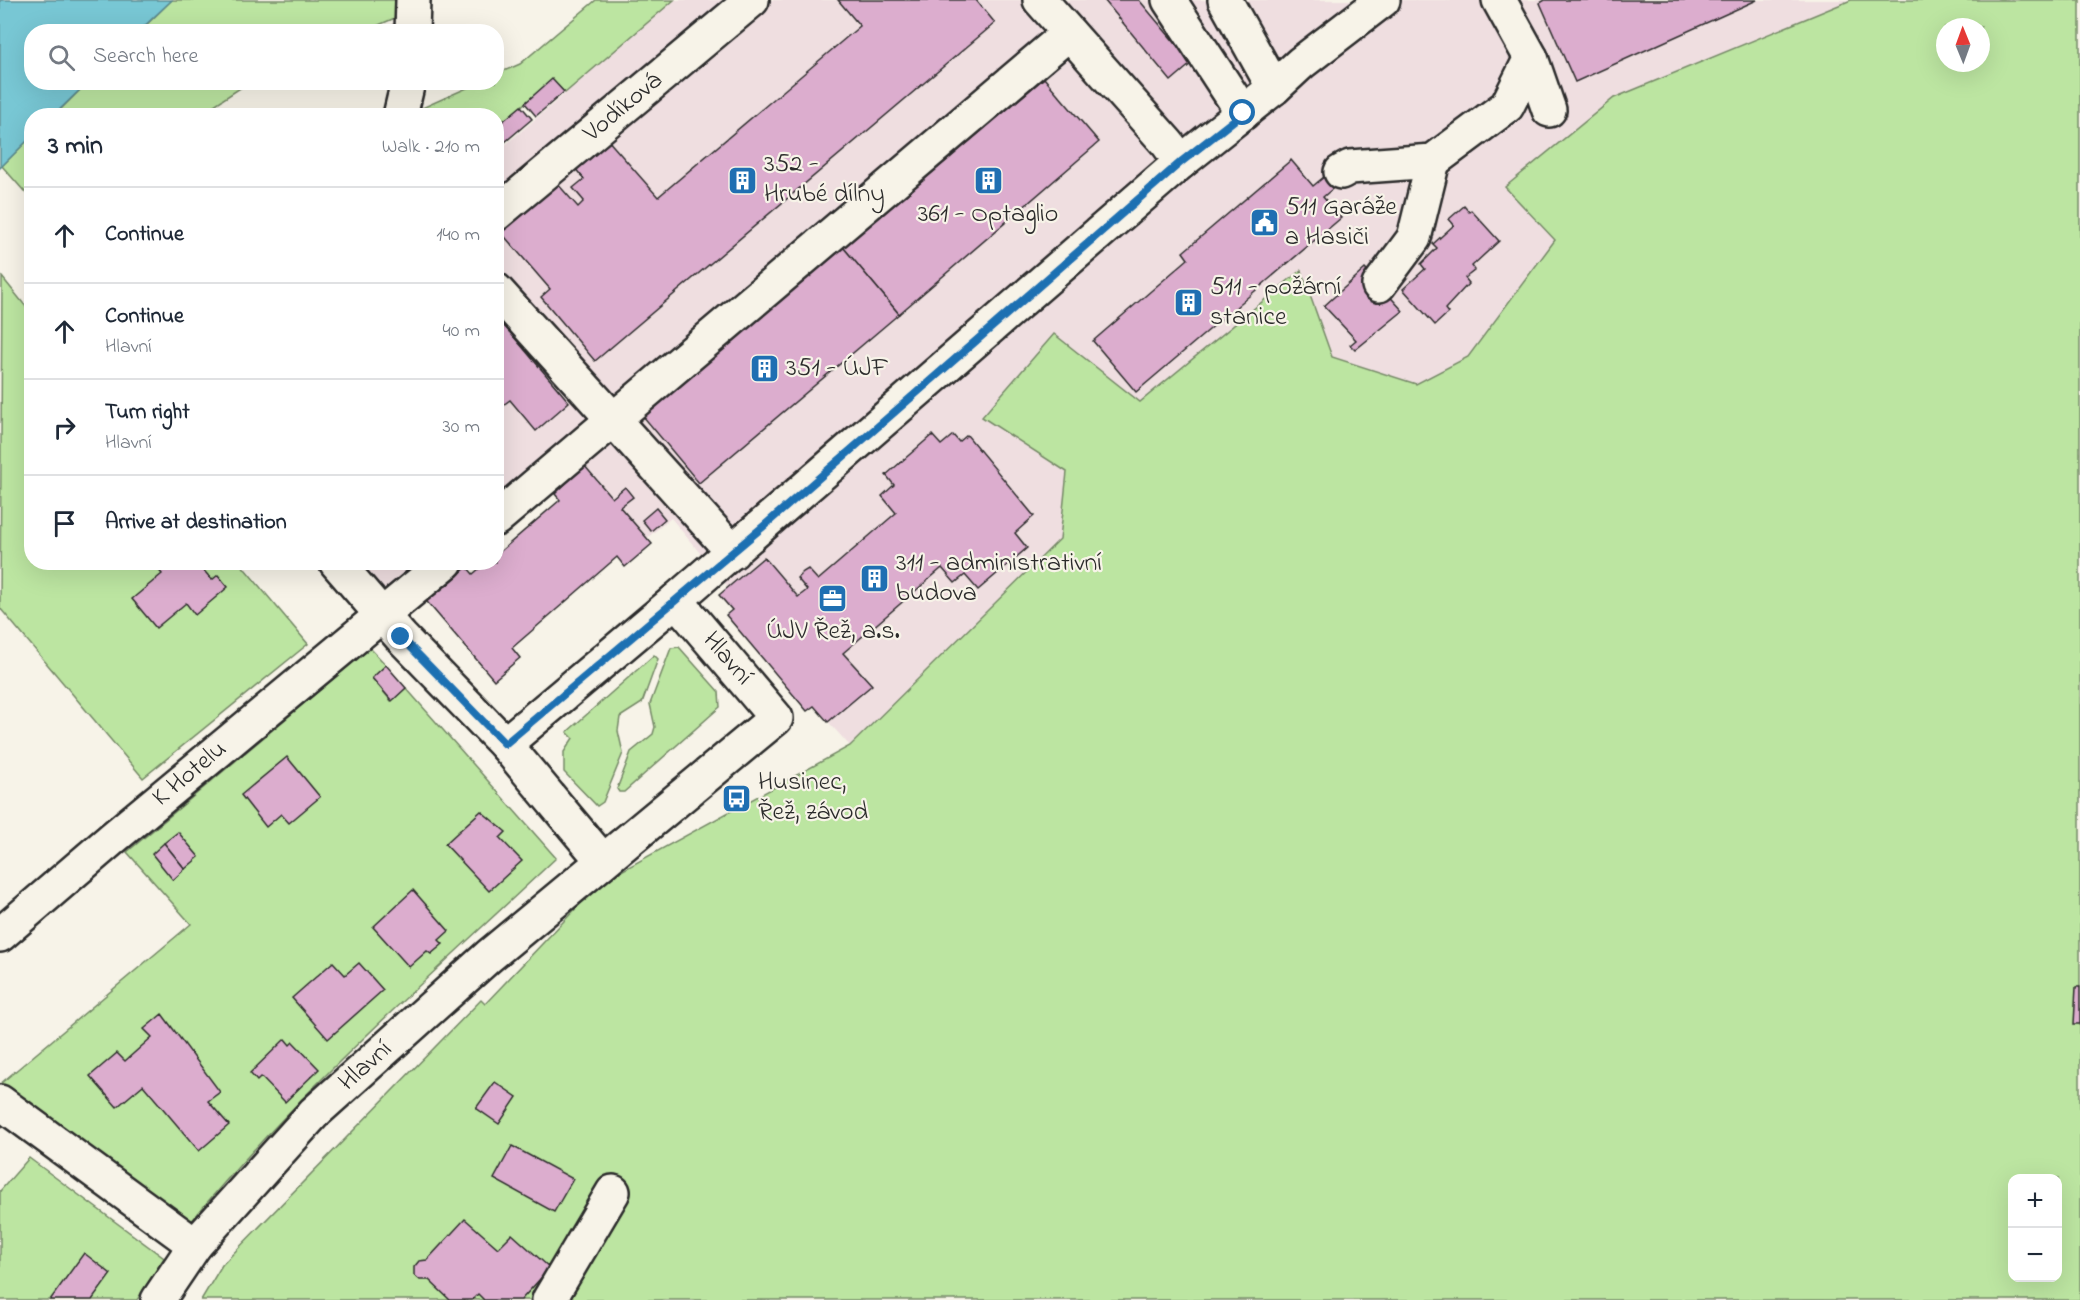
<!DOCTYPE html>
<meta charset="utf-8">
<style>
body{margin:0;font-family:"Indie Flower",sans-serif;background:#f2f2f3;color:#1f2937}
.controls{position:absolute;right:18px;bottom:18px;display:grid;overflow:hidden;border-radius:12px;box-shadow:0 6px 24px #0002}
.controls button{width:54px;height:54px;display:grid;place-items:center;padding:0;border:0;border-bottom:2px solid #e0e1e3;background:#fff;color:#1f2937;font:30px sans-serif}
.compass{position:absolute;left:1936px;top:18px;width:54px;height:54px;border-radius:50%;background:#fff;box-shadow:0 6px 24px #0002;rotate:359deg}
.stop{position:absolute;width:18px;height:18px;margin:-14px;border:4px solid #1f6fb2;border-radius:50%;background:#fff}
.stop.end{background:#1f6fb2;border-color:#fff;box-shadow:0 2px 6px #0008}
.list{margin:0;padding:0;list-style:none}
h2{display:flex;justify-content:space-between;align-items:center;height:78px;margin:0;padding:0 24px;font-size:26px}
h2 small{font-size:20px;font-weight:400;color:#747a83}
.list li{display:grid;grid-template-columns:39px 1fr auto;gap:18px;align-items:center;box-sizing:border-box;height:96px;padding:0 24px;border-top:2px solid #e0e1e3}
.list b{display:block;font-size:22px;white-space:nowrap}
.list p{margin:0;font-size:20px;white-space:nowrap;color:#747a83}
.list em{font-size:20px;font-style:normal;color:#747a83}
.icon{flex:none;width:33px;height:33px;fill:none;stroke:currentColor;stroke-width:2;stroke-linecap:round;stroke-linejoin:round}
.map{position:relative;flex:none;width:2080px;height:1300px;overflow:hidden}
.search{position:absolute;background:#fff;box-shadow:0 6px 24px #0002;left:24px;top:24px;width:480px;height:66px;display:flex;align-items:center;gap:15px;box-sizing:border-box;padding:0 21px;border-radius:24px;color:#747a83;font-size:22px}
.panel{position:absolute;background:#fff;box-shadow:0 6px 24px #0002;left:24px;top:108px;width:480px;height:462px;border-radius:24px}
.map>svg:first-child{display:block}
.built{fill:#efdee0;fill-rule:evenodd}
.green{fill:#bce5a1;stroke:#748866;stroke-width:1.5;fill-rule:evenodd}
.water{fill:#78c7d4;stroke:#598990;stroke-width:1.5}
.building{fill:#dcadce;stroke:#2b2b2b;stroke-width:1.5}
.lines{fill:none;stroke-linecap:round;stroke-linejoin:round}
.minor-casing{stroke:#2b2b2b;stroke-width:38}
.minor{stroke:#f7f3e8;stroke-width:33}
.route{stroke:#1f6fb2;stroke-width:8}
.labels{text-anchor:middle;dominant-baseline:central;stroke-width:4.5;stroke-linejoin:round;paint-order:stroke}
.street-label{font-size:26px;fill:#2b2b2b;stroke:#f7f3e8}
.poi-label{font-size:26px;fill:#2b2b2b;stroke:#f7f3e8;text-anchor:start}
</style>
<div class="map">
<svg width="2080" height="1300" viewBox="0 0 2080 1300">
<rect width="100%" height="100%" fill="#f7f3e8"/>
<filter id="ink" filterUnits="userSpaceOnUse"><feTurbulence type="fractalNoise" baseFrequency=".0167" numOctaves="2"/><feDisplacementMap in="SourceGraphic" scale="12" xChannelSelector="R" yChannelSelector="G"/><feConvolveMatrix kernelMatrix="1 2 1 2 8 2 1 2 1" color-interpolation-filters="sRGB"/></filter>
<g filter="url(#ink)">
<g class="built">
<path d="M 674,0 L 2080,0 L 2080,799 L 850,746 L 814,706 L 807,711 L 726,615 L 731,610 L 719,595 L 728,587 L 671,518 L 647,538 L 620,507 L 633,497 L 625,487 L 612,498 L 585,465 L 497,499 L 497,152 ZM 1945,27 L 1981,27 L 1981,63 L 1945,63 Z"/>
<polygon points="346,563 424,563 378,602"/>
</g>
<g class="green">
<polygon points="172,0 425,0 411,11 365,31 139,32"/>
<polygon points="596,0 674,0 565,93 552,80 497,127 496,116 418,116 422,108 478,83 496,82 497,74 520,64"/>
<path d="M 1851,0 L 2080,0 L 2080,1300 L 564,1300 L 607,1216 L 596,1187 L 535,1300 L 201,1300 L 222,1265 L 481,1000 L 485,1004 L 601,882 L 850,746 L 1060,539 L 1067,472 L 982,417 L 1054,334 L 1140,402 L 1301,270 L 1332,357 L 1416,384 L 1468,357 L 1555,240 L 1505,187 L 1614,98 ZM 1945,27 L 1981,27 L 1981,63 L 1945,63 ZM 2012,1178 L 2058,1178 L 2058,1278 L 2012,1278 Z"/>
<polygon points="87,83 248,83 199,115 54,116"/>
<polygon points="31,137 31,199 2,166"/>
<polygon points="2,277 31,313 32,562 240,563 308,644 143,778 0,608"/>
<polygon points="679,647 719,692 720,707 624,792 619,792 617,789 631,752 653,734 655,727 650,704 671,648"/>
<path d="M 370,648 L 386,665 L 372,678 L 391,701 L 406,688 L 556,858 C 431,976 299,1090 190,1223 L 0,1089 L 0,1084 L 191,924 L 127,852 Z"/>
<polygon points="654,655 658,659 642,703 620,717 618,731 623,753 603,802 597,806 564,772 564,752 573,738 567,732"/>
<polygon points="29,1158 164,1258 137,1300 0,1300 0,1191"/>
</g>
<polygon class="water" points="0,0 172,0 139,31 32,32 32,82 87,83 54,115 32,116 31,137 0,168"/>
<g class="building">
<polygon points="838,0 976,0 995,23 595,361 541,297 550,289 499,230 556,182 578,207 584,201 573,188 584,179 574,167 607,139 658,197 860,26"/>
<polygon points="1104,0 1139,0 1192,63 1171,81"/>
<polygon points="1545,0 1757,0 1575,82 1540,3"/>
<polygon points="1044,78 1099,142 899,314 838,241 863,220 868,227"/>
<polygon points="552,79 564,92 536,116 525,103"/>
<polygon points="521,106 532,119 505,142 496,132 496,127"/>
<polygon points="1291,160 1313,186 1336,167 1345,178 1323,197 1341,218 1136,392 1093,341 1188,259 1183,252"/>
<polygon points="1464,206 1469,212 1471,210 1499,241 1472,266 1475,270 1465,278 1469,283 1445,309 1448,313 1435,325 1403,289 1425,269 1421,264 1437,248 1433,244 1454,225 1449,219"/>
<polygon points="838,241 899,314 699,483 637,409 741,333 815,271 810,265"/>
<polygon points="1365,269 1403,311 1355,350 1350,345 1356,340 1324,306"/>
<polygon points="496,316 569,402 536,431 510,400 499,408 496,405"/>
<polygon points="932,435 941,445 953,435 959,442 967,435 1034,516 1015,533 1027,548 978,590 965,575 955,583 942,568 843,653 872,685 828,722 814,706 807,711 726,615 732,610 719,595 764,557 798,597 807,590 797,578 803,572 808,569 818,580 896,513 882,496 894,485 886,475"/>
<polygon points="584,465 612,498 625,487 633,497 620,507 652,544 625,567 617,557 512,648 520,658 494,680 422,596 440,580 446,586 467,567 473,574 487,562 496,562 496,555 560,500 555,494"/>
<polygon points="656,508 665,519 651,531 642,520"/>
<polygon points="152,562 204,562 200,566 212,580 218,575 228,587 195,615 186,603 156,628 132,599 162,574"/>
<polygon points="386,665 406,688 392,701 372,678"/>
<polygon points="287,757 320,797 289,823 281,814 266,827 241,795"/>
<polygon points="481,811 506,832 500,838 522,861 489,891 445,844"/>
<polygon points="178,832 199,857 185,869 164,843"/>
<polygon points="164,843 185,869 173,880 152,854"/>
<polygon points="413,890 449,931 439,940 443,944 431,954 427,951 409,967 373,927"/>
<polygon points="333,962 345,975 359,963 383,990 328,1039 292,998"/>
<polygon points="2076,987 2080,987 2080,1024 2074,1024"/>
<polygon points="162,1014 220,1092 208,1101 229,1125 199,1151 143,1085 117,1107 90,1076 117,1053 125,1061 152,1037 144,1029"/>
<polygon points="285,1039 290,1045 293,1042 319,1069 285,1102 261,1077 257,1081 250,1073"/>
<polygon points="495,1082 517,1097 499,1124 476,1108"/>
<polygon points="512,1146 573,1179 554,1212 494,1179"/>
<polygon points="465,1219 498,1248 512,1234 550,1268 521,1300 484,1300 478,1294 472,1300 450,1300 429,1280 420,1280 414,1275 414,1267 419,1261 427,1260"/>
<polygon points="84,1253 111,1274 92,1300 50,1300"/>
</g>
<g class="lines">
<defs>
<g id="minor">
<polyline points="1040,0 1168,144 1181,162"/>
<polyline points="1169,0 1243,113"/>
<polyline points="1225,0 1274,88"/>
<polyline points="412,32 413,0"/>
<polyline points="1531,58 1549,110"/>
<polyline points="400,116 408,82"/>
<polyline points="1341,172 1350,167 1433,161 1507,106 1531,58 1499,0"/>
<path id="s1" d="M 496,214 L 752,0"/>
<polyline points="1379,285 1414,238 1433,161"/>
<polyline points="496,290 733,552"/>
<polyline points="496,519 1069,33"/>
<polyline points="336,562 401,637 505,744 603,861"/>
<polyline points="676,600 1181,162 1274,88 1301,63 1383,0"/>
<path id="s2" d="M 0,935 L 113,838 L 446,562"/>
<polyline points="0,1102 195,1245"/>
<path id="s3" d="M 158,1300 L 195,1245 L 314,1113 L 489,956 L 776,718 L 676,600 L 505,744"/>
<polyline points="549,1300 613,1192"/>
</g>
</defs>
<use href="#minor" class="minor-casing"/>
<use href="#minor" class="minor"/>
</g>
</g>
<g class="lines" filter="url(#ink)">
<polyline class="route" points="401,637 505,744 765,525 1181,162 1243,113"/>
</g>
<defs>
<symbol id="building-square" viewBox="-11 -11 22 22"><rect x="-9" y="-9" width="18" height="18" rx="4" fill="#1f6fb2" stroke="#f7f3e8"/><path d="M-4-6H4V6H1V3H-1V6H-4ZM-2.5-4.3h1.7v1.8h-1.7ZM.8-4.3h1.7v1.8H.8ZM-2.5-1h1.7V.8h-1.7ZM.8-1h1.7V.8H.8Z" fill="#fff"/></symbol>
<symbol id="civic-square" viewBox="-11 -11 22 22"><rect x="-9" y="-9" width="18" height="18" rx="4" fill="#1f6fb2" stroke="#f7f3e8"/><path d="M-.6-6.5H3V-4.5H.6V-3L4-1V1h2V6H-6V1h2V-1L-.6-3ZM-1.2 2.5V6h2.4V2.5Z" fill="#fff"/></symbol>
<symbol id="office-square" viewBox="-11 -11 22 22"><rect x="-9" y="-9" width="18" height="18" rx="4" fill="#1f6fb2" stroke="#f7f3e8"/><path d="M-6-3h4V-5.5h4V-3h4V5H-6ZM-1-4.5V-3h2v-1.5ZM-6 0V1H6V0Z" fill="#fff"/></symbol>
<symbol id="bus-square" viewBox="-11 -11 22 22"><rect x="-9" y="-9" width="18" height="18" rx="4" fill="#1f6fb2" stroke="#f7f3e8"/><path d="M-5-6H5V4H4V6H2V4H-2V6H-4V4H-5ZM-3.5-4V0h7V-4ZM-3.5 1.2v1.5H-2V1.2ZM2 1.2v1.5H3.5V1.2Z" fill="#fff"/></symbol>
</defs>
<g fill-rule="evenodd">
<use href="#building-square" x="726" y="164" width="33" height="33"/>
<use href="#building-square" x="972" y="164" width="33" height="33"/>
<use href="#civic-square" x="1248" y="206" width="33" height="33"/>
<use href="#building-square" x="1172" y="286" width="33" height="33"/>
<use href="#building-square" x="748" y="352" width="33" height="33"/>
<use href="#building-square" x="858" y="562" width="33" height="33"/>
<use href="#office-square" x="816" y="582" width="33" height="33"/>
<use href="#bus-square" x="720" y="782" width="33" height="33"/>
</g>
<g class="labels">
<g class="street-label">
<text stroke="none"><textPath href="#s1" startOffset="166">Vodíková</textPath></text>
<text transform="translate(727 659) rotate(49)">Hlavní</text>
<text stroke="none"><textPath href="#s2" startOffset="249">K Hotelu</textPath></text>
<text stroke="none"><textPath href="#s3" startOffset="314">Hlavní</textPath></text>
</g>
<g class="poi-label">
<text x="764" y="165">352 -<tspan x="764" dy="30">Hrubé dílny</tspan></text>
<text x="1285" y="208">511 Garáže<tspan x="1285" dy="30">a Hasiči</tspan></text>
<text x="988" y="215" text-anchor="middle">361 - Optaglio</text>
<text x="1210" y="288">511 - požární<tspan x="1210" dy="30">stanice</tspan></text>
<text x="786" y="369">351 - ÚJF</text>
<text x="896" y="564">311 - administrativní<tspan x="896" dy="30">budova</tspan></text>
<text x="833" y="632" text-anchor="middle">ÚJV Řež, a.s.</text>
<text x="758" y="783">Husinec,<tspan x="758" dy="30">Řež, závod</tspan></text>
</g>
</g>
</svg>
<div class="controls">
<button>+</button>
<button>−</button>
</div>
<svg class="compass" viewBox="-18 -18 36 36"><path d="M0-13l5 13h-10z" fill="#e53935"/><path d="M0 13l5-13h-10z" fill="#747a83"/></svg>
<div class="stop" style="left:1243px;top:113px"></div>
<div class="stop end" style="left:401px;top:637px"></div>
<div class="search"><svg class="icon" aria-label="search" viewBox="0 0 24 24"><circle cx="10" cy="10" r="6"/><path d="M15 15l6 6"/></svg>Search here</div>
<section class="panel">
<h2>3 min<small>Walk · 210 m</small></h2>
<ul class="list">
<li><svg class="icon" aria-label="ahead" viewBox="0 0 24 24"><path d="M12 20V5M6 11l6-6 6 6"/></svg><div><b>Continue</b></div><em>140 m</em></li>
<li><svg class="icon" aria-label="ahead" viewBox="0 0 24 24"><path d="M12 20V5M6 11l6-6 6 6"/></svg><div><b>Continue</b><p>Hlavní</p></div><em>40 m</em></li>
<li><svg class="icon" aria-label="right" viewBox="0 0 24 24"><path d="M7 20v-9h11M14 6l5 5-5 5"/></svg><div><b>Turn right</b><p>Hlavní</p></div><em>30 m</em></li>
<li><svg class="icon" aria-label="arrive" viewBox="0 0 24 24"><path d="M6 21V4h12l-3 4 3 4H6"/></svg><div><b>Arrive at destination</b></div></li>
</ul>
</section>
</div>
